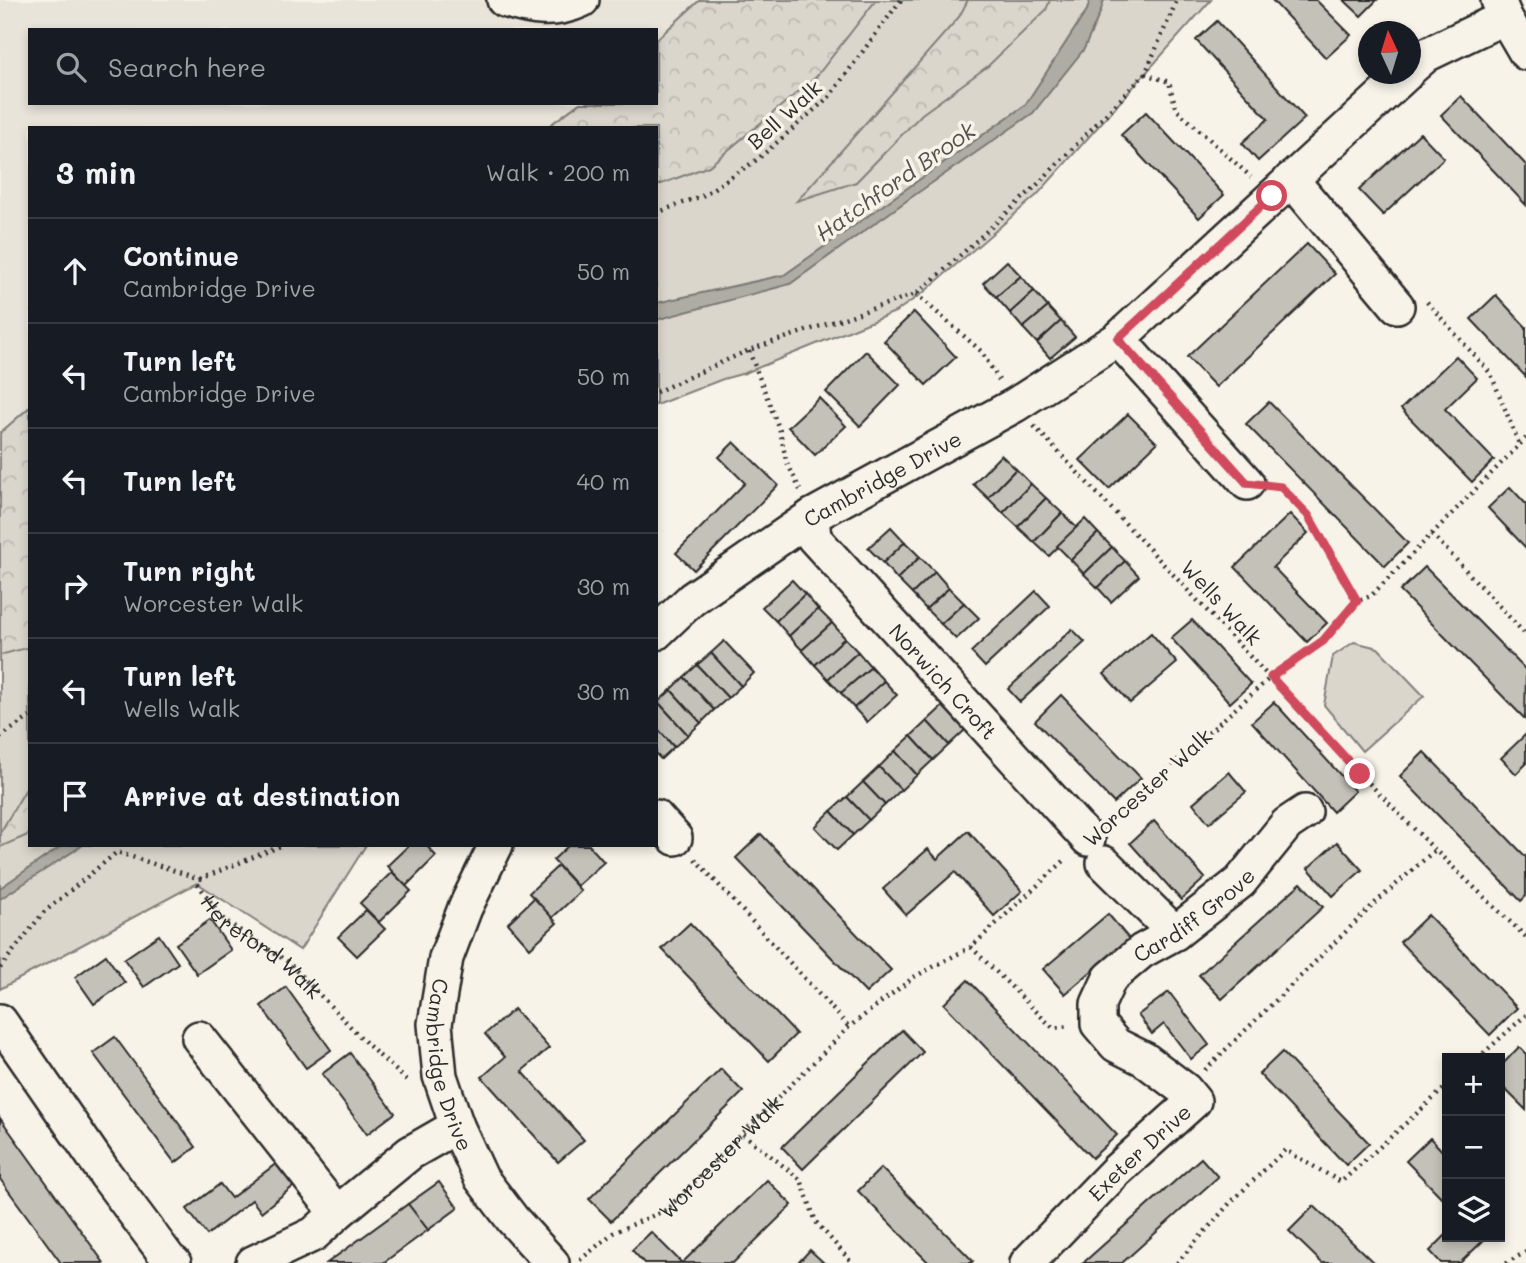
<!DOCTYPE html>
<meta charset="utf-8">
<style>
body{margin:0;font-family:Mali,sans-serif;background:#242831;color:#f1f3f6}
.controls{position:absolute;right:21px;bottom:21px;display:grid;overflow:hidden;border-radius:0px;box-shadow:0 4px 10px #0003}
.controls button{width:63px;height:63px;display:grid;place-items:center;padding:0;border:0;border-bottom:2px solid #363941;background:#171b24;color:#f1f3f6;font:35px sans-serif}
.compass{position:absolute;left:1358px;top:21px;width:63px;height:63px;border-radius:50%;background:#171b24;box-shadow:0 4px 10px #0003;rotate:356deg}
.stop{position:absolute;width:21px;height:21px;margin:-16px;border:5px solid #d1495b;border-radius:50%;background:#fff}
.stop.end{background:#d1495b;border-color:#fff;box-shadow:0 2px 7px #0008}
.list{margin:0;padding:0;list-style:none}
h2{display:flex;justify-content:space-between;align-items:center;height:91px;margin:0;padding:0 28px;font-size:30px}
h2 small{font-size:23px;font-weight:400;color:#9ea1a6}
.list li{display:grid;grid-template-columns:46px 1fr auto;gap:21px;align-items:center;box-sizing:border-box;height:105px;padding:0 28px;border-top:2px solid #363941}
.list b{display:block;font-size:26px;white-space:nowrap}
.list p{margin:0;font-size:23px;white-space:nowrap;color:#9ea1a6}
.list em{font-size:23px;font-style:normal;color:#9ea1a6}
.icon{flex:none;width:38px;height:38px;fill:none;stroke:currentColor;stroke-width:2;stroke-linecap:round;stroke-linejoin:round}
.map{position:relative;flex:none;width:1526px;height:1263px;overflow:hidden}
.search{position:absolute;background:#171b24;box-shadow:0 4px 10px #0003;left:28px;top:28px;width:630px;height:77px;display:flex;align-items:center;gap:18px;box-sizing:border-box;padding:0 24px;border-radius:0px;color:#9ea1a6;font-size:26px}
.panel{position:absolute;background:#171b24;box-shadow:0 4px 10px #0003;left:28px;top:126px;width:630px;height:721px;border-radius:0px}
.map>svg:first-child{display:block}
.built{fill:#e8e4da}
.green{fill:#dad6cc;stroke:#82807c;stroke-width:2}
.forest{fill:url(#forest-crowns);stroke:#82807c;stroke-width:2}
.water{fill:#afaca4;stroke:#7a7874;stroke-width:2}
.building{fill:#c4c1b9;stroke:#2b2b2b;stroke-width:2}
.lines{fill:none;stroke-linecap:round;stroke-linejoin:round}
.minor-casing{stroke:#2b2b2b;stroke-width:38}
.path{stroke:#2b2b2b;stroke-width:4.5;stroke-dasharray:2 5;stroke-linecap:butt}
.minor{stroke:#f7f3e8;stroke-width:33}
.route{stroke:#d1495b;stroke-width:9}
.labels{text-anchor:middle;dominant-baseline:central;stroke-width:7;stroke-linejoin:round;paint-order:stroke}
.street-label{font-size:21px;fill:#2b2b2b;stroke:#f7f3e8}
.water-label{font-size:23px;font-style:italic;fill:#53524f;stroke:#f7f3e8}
</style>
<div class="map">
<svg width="1526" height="1263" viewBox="0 0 1526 1263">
<defs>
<pattern id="forest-crowns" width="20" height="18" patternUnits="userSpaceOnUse" patternTransform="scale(1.75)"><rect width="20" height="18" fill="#dad6cc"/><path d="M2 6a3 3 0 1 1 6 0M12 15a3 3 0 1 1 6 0" fill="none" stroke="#bbb8af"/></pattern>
</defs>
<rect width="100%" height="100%" fill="#f7f3e8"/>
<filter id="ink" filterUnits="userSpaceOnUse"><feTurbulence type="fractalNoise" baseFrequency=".0143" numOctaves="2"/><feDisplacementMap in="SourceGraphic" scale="14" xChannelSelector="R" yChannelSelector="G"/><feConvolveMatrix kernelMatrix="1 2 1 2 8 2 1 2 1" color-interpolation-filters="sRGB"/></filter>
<g filter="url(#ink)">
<polygon class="built" points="0,0 700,0 656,40 656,30 30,30 30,103 580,103 546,128 30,128 30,407 0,432"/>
<g class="green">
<polygon points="700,0 1211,0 1037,195 923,293 895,312 745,373 723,379 656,405 656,128 546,128 580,103 656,103 656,40"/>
<polygon points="30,407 30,845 366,845 300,950 197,883 0,989 0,433"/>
<polygon points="1354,642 1378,648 1424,696 1362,751 1324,705 1333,656"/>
</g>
<g class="forest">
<polygon points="700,0 876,0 816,77 709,166 656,186 656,128 546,128 580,103 656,103 656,40"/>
<polygon points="968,0 1050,0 1046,10 988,66 922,114 856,182 797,201 959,17"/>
<polygon points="30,407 30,647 0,655 0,433"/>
<polygon points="30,782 30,834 0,847 0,833"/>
</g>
<g class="water">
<polygon points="1090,0 1104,0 1100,13 1084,49 1033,113 916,194 790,284 656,320 656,303 784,275 1025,105 1087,10"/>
<polygon points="63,845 83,845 0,899 0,888"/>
</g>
<g class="building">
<polygon points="1272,0 1316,0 1351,35 1326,58"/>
<polygon points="1344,0 1377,0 1361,16"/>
<polygon points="1217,21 1305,118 1258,161 1242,143 1268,119 1196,40"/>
<polygon points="1461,96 1526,165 1526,205 1441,115"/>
<polygon points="1146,112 1224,195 1199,218 1121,135"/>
<polygon points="1420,133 1444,158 1383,215 1359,190"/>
<polygon points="1307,244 1335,274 1216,387 1187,357"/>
<polygon points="1007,261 1021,276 996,297 983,283"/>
<polygon points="1021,276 1034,291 1010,313 996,297"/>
<polygon points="1034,291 1048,307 1023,328 1010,313"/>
<polygon points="1496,295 1526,327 1526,377 1471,319"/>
<polygon points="1048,307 1061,321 1037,343 1023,328"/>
<polygon points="914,312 956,357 926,385 884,341"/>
<polygon points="1061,321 1075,337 1050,358 1037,343"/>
<polygon points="866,351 900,385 860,426 826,392"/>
<polygon points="1456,356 1477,378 1445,409 1494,460 1472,482 1401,409"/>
<polygon points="819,398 846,426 815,455 788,427"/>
<polygon points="1269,402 1408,543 1385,566 1246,424"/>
<polygon points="1128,414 1157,443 1109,489 1080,460"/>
<polygon points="734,442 778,485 694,570 676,553 745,483 719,457"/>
<polygon points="1001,455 1016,469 988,498 973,484"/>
<polygon points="1016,469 1031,484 1003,513 988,498"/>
<polygon points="1031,484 1046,498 1018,527 1003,513"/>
<polygon points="1510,487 1526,504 1526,548 1488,508"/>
<polygon points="1046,498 1062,513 1034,542 1018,527"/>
<polygon points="1062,513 1077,528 1049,556 1034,542"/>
<polygon points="1290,514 1308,533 1273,567 1327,623 1307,642 1235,567"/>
<polygon points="1085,519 1098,533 1071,560 1057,546"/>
<polygon points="891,527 905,542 883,563 868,548"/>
<polygon points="1098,533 1112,547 1084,574 1071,560"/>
<polygon points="905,542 920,557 897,579 883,563"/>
<polygon points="1112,547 1125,561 1098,588 1084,574"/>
<polygon points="920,557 935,572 912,594 897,579"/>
<polygon points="1125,561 1139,576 1111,602 1098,588"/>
<polygon points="1425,567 1526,670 1525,719 1400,591"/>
<polygon points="935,572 949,588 926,609 912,594"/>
<polygon points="792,580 805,594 776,621 762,607"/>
<polygon points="949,588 964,603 941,624 926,609"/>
<polygon points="1036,591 1050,606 985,667 971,652"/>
<polygon points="805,594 818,609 789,636 776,621"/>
<polygon points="964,603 979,618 956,639 941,624"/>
<polygon points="818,609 832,623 802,650 789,636"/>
<polygon points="1192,620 1251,684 1230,703 1171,638"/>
<polygon points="832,623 845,638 815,665 802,650"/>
<polygon points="1072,629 1085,642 1020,702 1008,689"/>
<polygon points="1151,633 1177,663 1130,703 1104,674"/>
<polygon points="845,638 858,652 828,679 815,665"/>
<polygon points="724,641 754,673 741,686 711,653"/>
<polygon points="858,652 871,667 841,693 828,679"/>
<polygon points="711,653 741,686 728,698 697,665"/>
<polygon points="697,665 728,698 714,710 684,677"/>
<polygon points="871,667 884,681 854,708 841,693"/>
<polygon points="684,677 714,710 701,723 671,690"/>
<polygon points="884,681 897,695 867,722 854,708"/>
<polygon points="671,690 701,723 688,735 658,702"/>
<polygon points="1061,695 1141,778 1114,803 1035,721"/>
<polygon points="658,702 688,735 674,747 656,727"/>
<polygon points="1274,702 1355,791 1333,812 1252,722"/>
<polygon points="943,706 965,730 949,745 927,721"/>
<polygon points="927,721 949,745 933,760 911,736"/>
<polygon points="656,727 674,747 661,759 656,754"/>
<polygon points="1526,734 1526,764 1516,774 1501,758"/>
<polygon points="911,736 933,760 917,775 895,751"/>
<polygon points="895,751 917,775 901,790 879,767"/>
<polygon points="1424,752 1526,857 1526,896 1521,901 1400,776"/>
<polygon points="879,767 901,790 885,805 863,782"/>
<polygon points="1229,772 1246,792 1209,823 1193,803"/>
<polygon points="863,782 885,805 869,820 847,797"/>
<polygon points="847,797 869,820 853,835 831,811"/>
<polygon points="831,811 853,835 837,850 815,827"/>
<polygon points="1154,821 1205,878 1181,900 1130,843"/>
<polygon points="968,831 1022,891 994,916 955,872 906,915 883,889 928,849 937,859"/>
<polygon points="761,834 891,970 866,993 736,858"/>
<polygon points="1337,842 1362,870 1333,896 1308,868"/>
<polygon points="409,845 426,845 436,856 406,886 387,866"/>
<polygon points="569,845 589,845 604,862 577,886 553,860"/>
<polygon points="558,866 581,891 552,918 529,893"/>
<polygon points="392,872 411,891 379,922 360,903"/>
<polygon points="1301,883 1323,907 1222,999 1199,975"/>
<polygon points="534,898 557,923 530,948 508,923"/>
<polygon points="366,910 385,929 357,956 338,937"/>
<polygon points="1108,914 1129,939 1065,994 1043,969"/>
<polygon points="1428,915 1517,1008 1490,1035 1400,942"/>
<polygon points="210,920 231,950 197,974 176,944"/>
<polygon points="690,923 796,1034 769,1061 662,949"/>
<polygon points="159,935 178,963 144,987 124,959"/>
<polygon points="106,955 125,983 94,1004 75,977"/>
<polygon points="968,980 1117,1135 1092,1158 944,1004"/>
<polygon points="286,987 331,1050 306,1068 261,1006"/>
<polygon points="1169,992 1209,1045 1191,1059 1164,1024 1152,1034 1138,1015"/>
<polygon points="514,1009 549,1048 522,1071 584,1140 558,1162 482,1077 505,1057 485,1034"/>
<polygon points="902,1030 923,1052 803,1169 782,1147"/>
<polygon points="115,1037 196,1147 175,1163 93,1053"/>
<polygon points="1519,1047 1526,1054 1526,1110 1500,1084 1500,1067"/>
<polygon points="1282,1052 1369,1143 1346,1165 1259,1074"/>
<polygon points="350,1053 395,1113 367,1134 322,1074"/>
<polygon points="721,1069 743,1092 611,1221 589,1199"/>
<polygon points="0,1118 104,1263 61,1263 0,1179"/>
<polygon points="1430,1138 1447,1156 1447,1203 1406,1161"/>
<polygon points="1201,1158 1218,1177 1122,1263 1083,1263"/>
<polygon points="277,1163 295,1185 261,1212 252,1200 207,1235 187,1209 220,1184 231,1198"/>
<polygon points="881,1168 973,1261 971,1263 929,1263 858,1191"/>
<polygon points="767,1180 792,1205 733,1263 682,1263"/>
<polygon points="439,1182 458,1208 428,1230 408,1204"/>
<polygon points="408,1204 428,1230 383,1263 327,1263"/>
<polygon points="1314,1206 1374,1263 1322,1263 1289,1231"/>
<polygon points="651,1232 682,1263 644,1263 632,1250"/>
<polygon points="1447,1234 1447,1237 1487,1237 1460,1263 1441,1263 1430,1251"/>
<polygon points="810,1250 824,1263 798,1263"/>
</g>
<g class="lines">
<defs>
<g id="minor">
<path d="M 504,0 C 532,9 554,13 582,0"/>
<polyline points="1498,0 1505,17 1526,53"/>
<polyline points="1410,69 1426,55 1505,17"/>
<polyline points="1291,179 1397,306"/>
<polyline points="1118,339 1247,483"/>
<path id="s3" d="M 812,516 L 814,538 L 1088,839"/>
<path id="s4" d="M 656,633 L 692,599 L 812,516 L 1015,405 L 1118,339 L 1406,74"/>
<polyline points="656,817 675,838"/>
<path id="s5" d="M 496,845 L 465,908 L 446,958 L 435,1024 L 440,1076 L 457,1126 L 481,1178 L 513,1220 L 552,1263"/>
<polyline points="1104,863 1175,933"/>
<polyline points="0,1021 106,1175 171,1262 174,1263"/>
<polyline points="199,1038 337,1213"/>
<polyline points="253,1263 314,1234 337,1213 410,1153 457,1126"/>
<path id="s6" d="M 1027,1263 L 1116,1171 L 1194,1101 L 1185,1090 L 1144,1059 L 1116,1045 L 1098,1024 L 1098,1004 L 1110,978 L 1142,951 L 1175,933 L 1240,882 L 1287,824 L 1305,812"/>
</g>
</defs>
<use href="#minor" class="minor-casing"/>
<g class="path">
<polyline points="1145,74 1169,82 1176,109 1251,177"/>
<polyline points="656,213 702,196 758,159 829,97 901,0"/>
<polyline points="916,294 981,351 999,380"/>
<polyline points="1427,302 1491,374 1519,444"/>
<polyline points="749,351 780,431 786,460 800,490"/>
<polyline points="656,392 749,350 916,294 943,271 1034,188 1145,74 1177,0"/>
<polyline points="1034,426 1360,774 1435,850 1526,937"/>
<polyline points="1276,486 1281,487 1308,515 1357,601"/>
<polyline points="1432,534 1526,635"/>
<polyline points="0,737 30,717"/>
<polyline points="1109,821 1271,677 1323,641 1357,601 1371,596 1526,438"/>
<polyline points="695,859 849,1027"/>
<polyline points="200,879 283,845"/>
<polyline points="971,947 1053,1028 1070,1026"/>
<path id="s1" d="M 0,968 L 43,913 L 117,852 L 200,879 L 197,883 L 224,920 L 288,962 L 373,1050 L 410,1083"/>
<polyline points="1478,1058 1526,1015"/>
<polyline points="1205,1070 1375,903 1435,850"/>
<polyline points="743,1134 801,1180 816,1222 852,1263"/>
<path id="s2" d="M 580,1260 L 613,1233 L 666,1210 L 849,1027 L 914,977 L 971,947 L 1066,859"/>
<polyline points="1177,1263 1230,1203 1285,1150 1341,1182 1447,1086"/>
<polyline points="1506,1263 1526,1252"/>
</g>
<use href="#minor" class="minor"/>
</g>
</g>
<g class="lines" filter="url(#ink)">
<polyline class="route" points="1272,196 1118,339 1247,483 1281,487 1308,515 1357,601 1323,641 1271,677 1360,774"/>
</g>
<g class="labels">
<g class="street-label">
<text transform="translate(784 114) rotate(-42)">Bell Walk</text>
<text stroke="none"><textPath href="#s4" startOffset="275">Cambridge Drive</textPath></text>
<text transform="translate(1222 602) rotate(47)">Wells Walk</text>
<text stroke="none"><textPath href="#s3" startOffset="215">Norwich Croft</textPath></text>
<text transform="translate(1147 787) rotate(-42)">Worcester Walk</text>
<text stroke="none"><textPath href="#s6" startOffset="511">Cardiff Grove</textPath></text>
<text stroke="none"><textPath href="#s1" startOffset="350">Hereford Walk</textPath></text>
<text stroke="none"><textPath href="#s5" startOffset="233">Cambridge Drive</textPath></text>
<text stroke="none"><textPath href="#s2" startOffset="177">Worcester Walk</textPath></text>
<text stroke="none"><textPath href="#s6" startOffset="158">Exeter Drive</textPath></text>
</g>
<g class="water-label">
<text transform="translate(895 181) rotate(-35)">Hatchford Brook</text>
</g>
</g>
</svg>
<div class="controls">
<button>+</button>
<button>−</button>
<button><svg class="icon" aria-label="layers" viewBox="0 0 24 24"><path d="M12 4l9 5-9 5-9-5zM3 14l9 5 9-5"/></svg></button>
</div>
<svg class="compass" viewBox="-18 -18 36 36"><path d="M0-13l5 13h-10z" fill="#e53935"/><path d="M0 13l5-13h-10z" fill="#9ea1a6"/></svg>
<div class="stop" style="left:1272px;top:196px"></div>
<div class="stop end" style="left:1360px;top:774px"></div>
<div class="search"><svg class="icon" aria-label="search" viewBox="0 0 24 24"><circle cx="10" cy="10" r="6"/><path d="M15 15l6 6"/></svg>Search here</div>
<section class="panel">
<h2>3 min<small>Walk · 200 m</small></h2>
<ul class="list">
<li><svg class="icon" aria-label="ahead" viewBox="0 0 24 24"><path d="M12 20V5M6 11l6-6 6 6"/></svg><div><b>Continue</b><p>Cambridge Drive</p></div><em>50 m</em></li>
<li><svg class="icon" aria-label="left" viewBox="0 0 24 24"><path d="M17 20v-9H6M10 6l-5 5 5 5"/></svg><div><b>Turn left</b><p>Cambridge Drive</p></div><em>50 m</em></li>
<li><svg class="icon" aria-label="left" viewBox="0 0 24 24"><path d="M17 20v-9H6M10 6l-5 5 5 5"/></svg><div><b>Turn left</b></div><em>40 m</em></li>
<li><svg class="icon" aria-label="right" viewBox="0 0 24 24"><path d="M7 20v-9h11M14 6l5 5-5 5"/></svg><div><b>Turn right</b><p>Worcester Walk</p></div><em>30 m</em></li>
<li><svg class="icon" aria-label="left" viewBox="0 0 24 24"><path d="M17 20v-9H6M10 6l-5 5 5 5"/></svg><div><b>Turn left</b><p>Wells Walk</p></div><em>30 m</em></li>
<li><svg class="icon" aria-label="arrive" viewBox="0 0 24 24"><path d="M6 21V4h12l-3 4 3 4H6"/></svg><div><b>Arrive at destination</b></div></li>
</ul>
</section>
</div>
